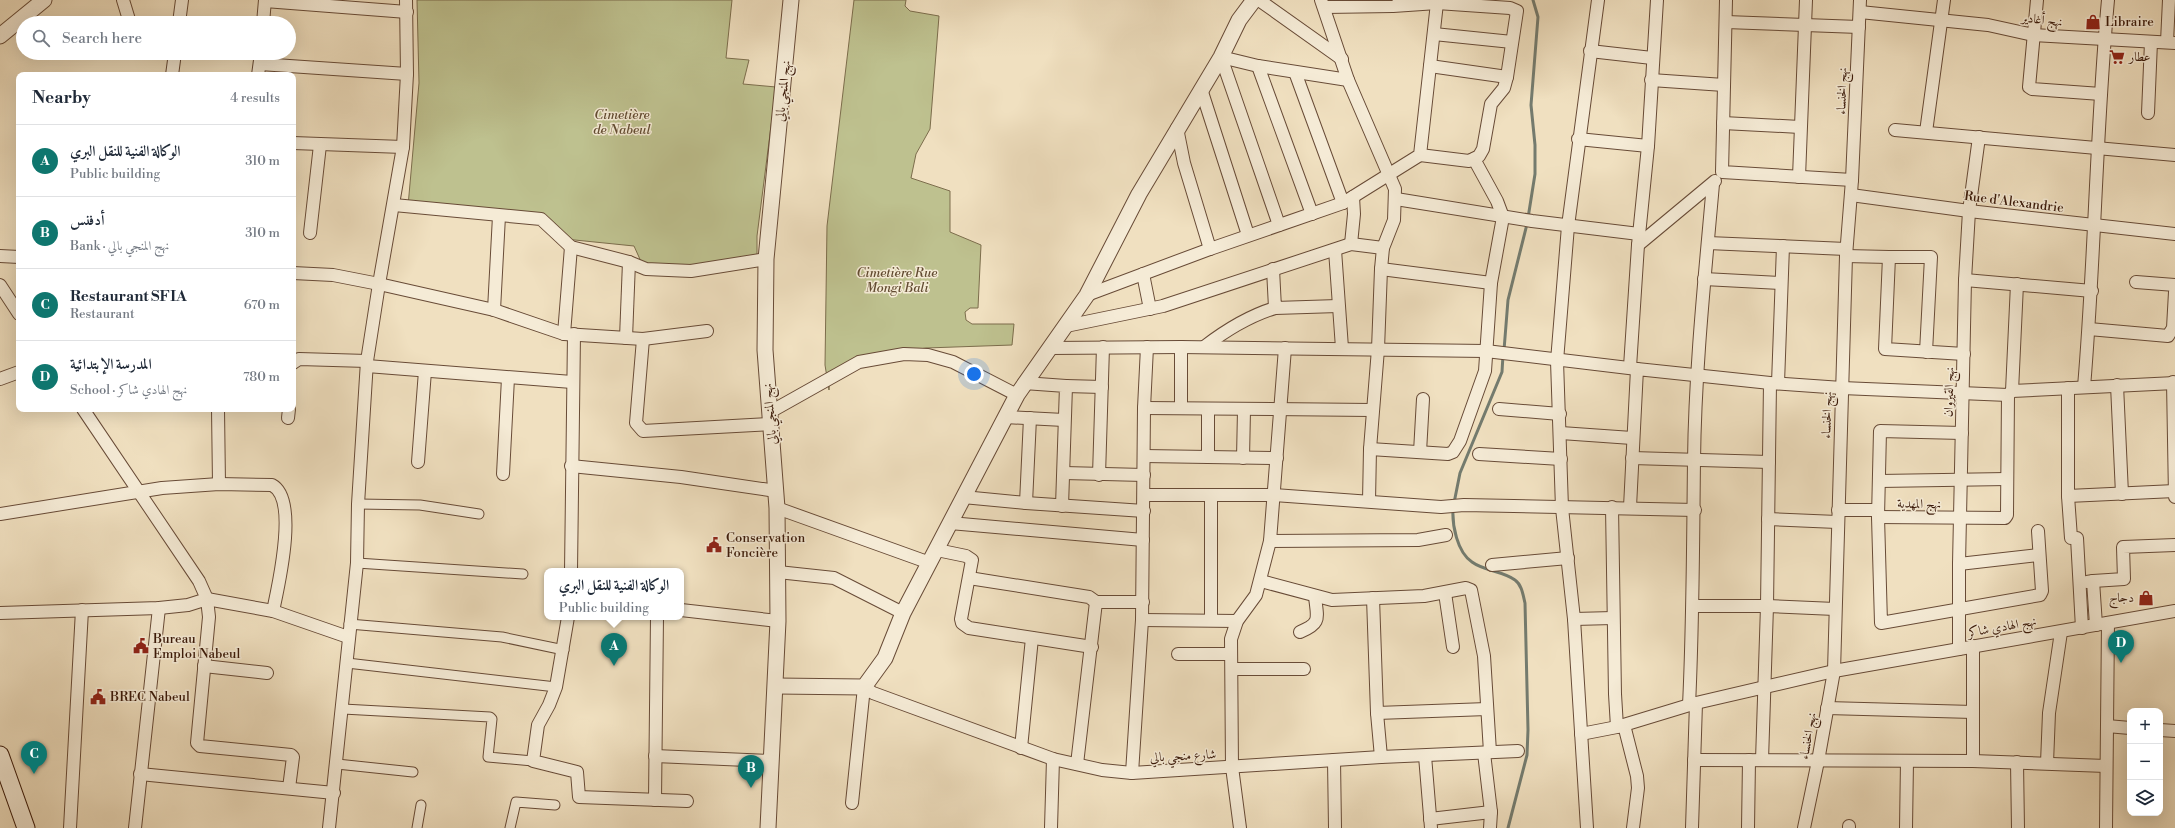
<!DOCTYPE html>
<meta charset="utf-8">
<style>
body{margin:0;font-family:"Libre Bodoni",Amiri,serif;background:#f2f2f3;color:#1f2937}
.controls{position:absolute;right:12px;bottom:12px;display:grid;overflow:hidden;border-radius:8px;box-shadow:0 4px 16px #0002}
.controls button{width:36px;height:36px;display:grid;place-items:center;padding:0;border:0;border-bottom:1px solid #e0e1e3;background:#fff;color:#1f2937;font:20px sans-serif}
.you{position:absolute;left:974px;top:374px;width:14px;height:14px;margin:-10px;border:3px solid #fff;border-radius:50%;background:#1a73e8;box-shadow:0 0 0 6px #1a73e833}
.badge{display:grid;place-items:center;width:26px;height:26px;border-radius:50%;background:#0f766e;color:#fff;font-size:13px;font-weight:700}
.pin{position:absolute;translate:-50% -33px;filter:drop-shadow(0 1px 2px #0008)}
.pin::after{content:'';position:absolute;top:21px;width:14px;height:12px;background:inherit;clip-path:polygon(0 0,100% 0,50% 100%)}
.popup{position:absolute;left:544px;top:568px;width:140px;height:52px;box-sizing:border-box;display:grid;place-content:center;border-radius:8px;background:#fff;filter:drop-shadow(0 1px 3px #0005);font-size:13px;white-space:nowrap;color:#747a83}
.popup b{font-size:15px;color:#1f2937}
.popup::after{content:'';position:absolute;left:50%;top:100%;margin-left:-8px;border:8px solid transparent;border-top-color:#fff}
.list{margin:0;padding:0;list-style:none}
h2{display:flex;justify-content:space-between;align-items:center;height:52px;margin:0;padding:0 16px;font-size:17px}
h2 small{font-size:13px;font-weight:400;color:#747a83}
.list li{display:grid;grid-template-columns:26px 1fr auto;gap:12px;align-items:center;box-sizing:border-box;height:72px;padding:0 16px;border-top:1px solid #e0e1e3}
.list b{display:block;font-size:15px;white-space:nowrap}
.list p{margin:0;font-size:13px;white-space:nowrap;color:#747a83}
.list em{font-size:13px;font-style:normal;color:#747a83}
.icon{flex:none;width:22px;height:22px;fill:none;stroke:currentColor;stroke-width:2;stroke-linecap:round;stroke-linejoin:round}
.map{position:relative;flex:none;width:2175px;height:828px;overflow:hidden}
.search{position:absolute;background:#fff;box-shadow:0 4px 16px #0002;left:16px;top:16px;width:280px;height:44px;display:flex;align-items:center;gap:10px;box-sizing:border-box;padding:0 14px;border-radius:22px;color:#747a83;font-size:15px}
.panel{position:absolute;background:#fff;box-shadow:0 4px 16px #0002;left:16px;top:72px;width:280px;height:340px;border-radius:8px}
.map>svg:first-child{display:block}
.green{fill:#bec18f;stroke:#7c6d4c}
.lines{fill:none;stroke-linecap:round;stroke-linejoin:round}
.stream{stroke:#747b6e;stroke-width:3}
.pedestrian-casing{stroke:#684b37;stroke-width:11}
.minor-casing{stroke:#684b37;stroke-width:14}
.tertiary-casing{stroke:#684b37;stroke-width:17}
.secondary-casing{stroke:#3a1909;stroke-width:19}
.pedestrian{stroke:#f5ebd6;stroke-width:9}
.minor{stroke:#f5ebd6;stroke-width:12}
.tertiary{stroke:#f5ebd6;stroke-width:15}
.secondary{stroke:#f5ebd6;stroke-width:17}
.labels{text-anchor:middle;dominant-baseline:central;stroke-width:3;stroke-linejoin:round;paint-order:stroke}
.street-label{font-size:13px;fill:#3a1909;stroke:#f5ebd6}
.poi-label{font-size:13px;fill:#3a1909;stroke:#f5ebd6;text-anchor:start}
.park-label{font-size:13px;font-style:italic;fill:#624b31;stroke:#f5ebd6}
</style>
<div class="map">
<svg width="2175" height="828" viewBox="0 0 2175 828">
<rect width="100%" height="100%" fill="#f0e0c0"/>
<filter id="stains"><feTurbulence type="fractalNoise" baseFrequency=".005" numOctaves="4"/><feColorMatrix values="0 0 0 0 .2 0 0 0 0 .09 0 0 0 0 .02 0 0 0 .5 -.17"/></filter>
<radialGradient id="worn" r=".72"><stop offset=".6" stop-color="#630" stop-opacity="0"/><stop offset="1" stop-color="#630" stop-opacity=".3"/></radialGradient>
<g class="green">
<polygon points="417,0 732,0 726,58 749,60 743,84 776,87 757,236 757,259 681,270 643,266 634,246 565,239 545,217 408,206 419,83"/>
<polygon points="854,0 906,0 905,6 910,11 939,16 930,129 916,154 911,178 950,191 950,232 981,245 978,308 970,308 965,312 966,320 972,324 1014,324 1012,345 926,348 863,357 830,371 829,390 825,365 827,226"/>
</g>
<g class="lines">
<g class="stream">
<polyline points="1528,218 1535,174 1535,145 1531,105 1538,17 1533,0"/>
<polyline points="1504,350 1508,300 1527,224"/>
<polyline points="1454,503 1460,473 1502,372 1503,355"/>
<path d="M 1453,508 C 1452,525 1457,552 1472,562 C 1484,571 1503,571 1515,580 C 1522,585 1523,595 1525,603 L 1528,730 L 1527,755 L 1508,828"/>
</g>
<defs>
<g id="pedestrian">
<polyline points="358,504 420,505 479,514"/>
<polyline points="357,563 523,574"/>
<polyline points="349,624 502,637 564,650"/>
<polyline points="347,663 556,687"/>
<polyline points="343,709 490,717 492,719 488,757 533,761"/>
<polyline points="337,764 413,772"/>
<polyline points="417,828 421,805"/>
<polyline points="510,828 516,802 555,805"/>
</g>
<g id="minor">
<polyline points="123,0 130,23"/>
<polyline points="1259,0 1342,59"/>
<polyline points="1321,0 1348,80 1395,189 1394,220 1383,248 1381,269 1378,349 1370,449 1369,501"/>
<polyline points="1726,0 1722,172 1852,180"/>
<polyline points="2037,0 2029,87 2032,89 2101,94"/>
<polyline points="265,1 407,12"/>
<polyline points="1325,7 1393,6 1437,3 1510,8 1517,11 1507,77 1504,88 1491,104 1483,149 1479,156 1469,161 1420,155"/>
<polyline points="1860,12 1988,25 2033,35 2175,43"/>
<polyline points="1726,22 1859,27"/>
<polyline points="179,23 182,0"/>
<polyline points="263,23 265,0"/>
<polyline points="1434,34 1512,42"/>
<polyline points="2167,42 2169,0"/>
<polyline points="1590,51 1652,58"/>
<polyline points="1221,57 1279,225"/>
<polyline points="1221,57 1258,66 1348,80"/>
<polyline points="260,64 407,74"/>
<polyline points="1258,66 1312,214"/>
<polyline points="1430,66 1507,77"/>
<polyline points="1295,72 1343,203"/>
<polyline points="172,75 175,53"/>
<polyline points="258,75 261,53"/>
<polyline points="1651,80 1724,85"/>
<polyline points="1201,89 1248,235"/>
<polyline points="2148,113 2151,42"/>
<polyline points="1723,123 1800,127"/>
<polyline points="1177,128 1184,163 1210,249"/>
<polyline points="1895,130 2175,155"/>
<polyline points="1926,132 1944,0"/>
<polyline points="1578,139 1648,146"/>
<polyline points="293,143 403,147"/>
<polyline points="1799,177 1806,0"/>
<polyline points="1851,195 1969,211 2175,234"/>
<polyline points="1396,199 1532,221 1639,234"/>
<polyline points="394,205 541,219 571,247 629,262 646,269 691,271 766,259"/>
<polyline points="310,233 320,145"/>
<polyline points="1708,243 1846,249"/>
<polyline points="1351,244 1354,214 1353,197"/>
<polyline points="1638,245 1715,181"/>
<polyline points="1335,250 1342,348"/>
<polyline points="0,256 19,257"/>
<polyline points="1846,256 1889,257"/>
<polyline points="1273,269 1275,308 1338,306"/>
<polyline points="1381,269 1491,283"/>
<polyline points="293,273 333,275 379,284 494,310 564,334 643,339 707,331"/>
<polyline points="1143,274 1150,309"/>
<polyline points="1704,279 1781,283"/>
<polyline points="1965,280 2092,291"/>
<polyline points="2136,282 2175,285"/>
<polyline points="0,285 19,314"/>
<polyline points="1087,295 1210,249 1343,203 1420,155 1437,3"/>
<polyline points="494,310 499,216"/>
<polyline points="1066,326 1163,306 1351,244 1383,248"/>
<polyline points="2089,329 2168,336 2173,328 2175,292"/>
<polyline points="564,334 571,247"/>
<polyline points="626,338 629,262"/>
<polyline points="643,339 636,423 643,431 771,424"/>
<path d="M 1204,347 C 1226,330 1249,316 1275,308"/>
<polyline points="1050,348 1181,347 1486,351 1637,369"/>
<polyline points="1926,352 1931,257 1889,257 1885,349 1964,354"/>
<polyline points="293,363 299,359 367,361"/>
<polyline points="367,366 572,382"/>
<polyline points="1630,367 1638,245 1648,146 1657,0"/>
<polyline points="0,379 19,372"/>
<polyline points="2173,382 2175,497"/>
<polyline points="1024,383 1066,386 1062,506"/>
<polyline points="1778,383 1783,246"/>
<polyline points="2117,385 2122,494"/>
<polyline points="1066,386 1102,387"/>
<path d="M 2084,387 C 2095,258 2096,129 2108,0"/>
<polyline points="2068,388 2068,496 2071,538 2077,538 2082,628"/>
<polyline points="2012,391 2017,284"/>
<polyline points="1144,408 1372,410"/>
<polyline points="1181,408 1181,347"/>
<polyline points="83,409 199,581 207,599 209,617 197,743 200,746 291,755 293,757 289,788"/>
<polyline points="218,409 219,484"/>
<polyline points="1499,409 1560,414"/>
<polyline points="770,412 859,362 904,354 928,355 953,362 1017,395"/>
<polyline points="1005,417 1064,420"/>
<polyline points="288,418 289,409"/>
<polyline points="1561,433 1632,438"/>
<polyline points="1962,433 1880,431 1878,517 1881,623 2040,595 2042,591 2038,531"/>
<polyline points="1370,449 1448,454 1453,452 1460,441 1485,371 1491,283 1503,217 1497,201 1474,159"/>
<polyline points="1420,452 1423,399"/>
<polyline points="1479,454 1561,459"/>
<polyline points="1144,456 1277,458"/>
<polyline points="1208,457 1208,409"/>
<polyline points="1243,458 1244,410"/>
<polyline points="1632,458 1769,462"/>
<polyline points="418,462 425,371"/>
<polyline points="571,466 681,477 776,491"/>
<polyline points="1064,473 1144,475"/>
<polyline points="503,474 508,378"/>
<polyline points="1099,475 1103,347"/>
<polyline points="1879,481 2007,479"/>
<polyline points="1145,495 1274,495 1441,507 1464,505 1695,510"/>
<polyline points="2068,496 2175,491"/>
<polyline points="963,497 1026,503 1144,511"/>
<polyline points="1026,503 1030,418"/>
<polyline points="1612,507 1615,694 1617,727"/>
<polyline points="1630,507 1637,369 1770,383 1842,388 2008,395 2012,391 2175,383"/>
<polyline points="777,508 930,563"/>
<polyline points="1838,510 1878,510"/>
<path d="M 0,514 L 162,488 L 219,484 L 272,485 C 299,499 278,587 273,611"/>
<polyline points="1878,517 2005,518 2007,515 2008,395"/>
<polyline points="1768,519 1837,522"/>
<polyline points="950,523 1143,540"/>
<polyline points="1270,541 1418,540 1446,535"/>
<polyline points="937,550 966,556 972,560 961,619 962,623 969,628 1092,647"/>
<polyline points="1959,564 2039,555"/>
<polyline points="1492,565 1568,558"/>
<polyline points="571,571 574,334"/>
<polyline points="778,572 834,578 903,613"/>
<polyline points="969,578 1089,597 1096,602 1143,602"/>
<polyline points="1261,581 1332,600 1424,596 1466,588 1471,590 1484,656 1490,752"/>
<polyline points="2093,581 2124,579 2123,547 2175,545"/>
<polyline points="2087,582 2093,581 2096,625"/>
<polyline points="1445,593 1453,647"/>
<polyline points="1373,598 1377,713 1381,757"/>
<polyline points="1693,606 1767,606 1835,609"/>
<polyline points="681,610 778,621"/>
<polyline points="0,613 159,608 188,605 207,599 273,611 348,637"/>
<polyline points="568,617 556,687 549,705 538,725 533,761 577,772 579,797 687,801"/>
<polyline points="1211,619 1211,496"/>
<polyline points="1574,619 1613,618"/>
<polyline points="1142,620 1237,621"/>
<path d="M 1300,632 C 1322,623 1317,618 1315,596"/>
<polyline points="1959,649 1959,564 1965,280 1969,211 1979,137"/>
<polyline points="1178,654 1231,654"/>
<polyline points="204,666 267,673"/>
<polyline points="1232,669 1304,669"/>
<path d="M 1689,705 C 1693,624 1693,542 1694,461 C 1695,369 1705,275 1713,184"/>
<polyline points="1827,708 1973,712"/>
<polyline points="1377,713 1487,709"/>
<polyline points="1624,725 1637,776 1638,788 1633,828"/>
<polyline points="2107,726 2130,728"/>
<polyline points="2160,730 2175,731"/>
<polyline points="1581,734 1617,727 1696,703 1834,671 2175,611"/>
<polyline points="1021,748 1032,638"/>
<polyline points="1484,753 1491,812 1490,828"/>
<polyline points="655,756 772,761"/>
<polyline points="1425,756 1431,828"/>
<polyline points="1334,760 1335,828"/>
<polyline points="1694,760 1973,761 2106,766"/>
<polyline points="1762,760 1767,606 1770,383"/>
<polyline points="1973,761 1973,646"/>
<polyline points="2017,762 2018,828"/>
<polyline points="2047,763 2049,713 2061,632"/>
<polyline points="1077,764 1096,602"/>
<polyline points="1132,773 1142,620 1144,408 1147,347"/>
<polyline points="140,774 334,793"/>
<polyline points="655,800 657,617"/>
<polyline points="852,803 864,687 873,693 1053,759 1102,770 1132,773 1381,757 1518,751"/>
<polyline points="1430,819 1491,812"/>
<polyline points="70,828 82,610"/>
<polyline points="135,828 159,608"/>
<polyline points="329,828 357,563 358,504 367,361 379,284 403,147 407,74 406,0"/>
<polyline points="1051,828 1053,759"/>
<polyline points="1240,828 1232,767 1231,639 1237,621 1256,595 1270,541 1285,348"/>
<polyline points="1587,828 1574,619 1562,508 1557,361 1568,226 1598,0"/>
<polyline points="1692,828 1696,703"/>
<polyline points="1748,828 1749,760"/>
<polyline points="1804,828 1818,761 1834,671 1846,256 1852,180 1860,0"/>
<polyline points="1849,828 1849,826"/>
<polyline points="1906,828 1907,761"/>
<polyline points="2106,828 2108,623"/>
</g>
<g id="tertiary">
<polyline points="0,36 44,0"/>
<polyline points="776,686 864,687 885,658 903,613 1017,395 1087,295 1139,194 1221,57 1239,20 1254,0"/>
<polyline points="768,828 778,621 777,508 765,350 766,259 791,0"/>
</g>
<polyline id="secondary" points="0,755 26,828"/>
</defs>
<use href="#pedestrian" class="pedestrian-casing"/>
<use href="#minor" class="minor-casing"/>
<use href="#tertiary" class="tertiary-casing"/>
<use href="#secondary" class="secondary-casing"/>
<use href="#pedestrian" class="pedestrian"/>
<use href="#minor" class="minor"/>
<use href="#tertiary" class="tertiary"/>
<use href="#secondary" class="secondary"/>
</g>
<defs>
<symbol id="shop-bare" viewBox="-9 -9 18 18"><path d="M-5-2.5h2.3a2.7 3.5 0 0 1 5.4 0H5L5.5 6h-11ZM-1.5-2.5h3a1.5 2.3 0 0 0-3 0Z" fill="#8f2418" stroke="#f5ebd6" stroke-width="2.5" paint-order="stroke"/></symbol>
<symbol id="supermarket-bare" viewBox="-9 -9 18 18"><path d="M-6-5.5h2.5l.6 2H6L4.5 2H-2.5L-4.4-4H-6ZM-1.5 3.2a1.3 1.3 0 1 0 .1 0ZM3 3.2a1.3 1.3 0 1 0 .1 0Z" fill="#8f2418" stroke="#f5ebd6" stroke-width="2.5" paint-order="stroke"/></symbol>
<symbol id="civic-bare" viewBox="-9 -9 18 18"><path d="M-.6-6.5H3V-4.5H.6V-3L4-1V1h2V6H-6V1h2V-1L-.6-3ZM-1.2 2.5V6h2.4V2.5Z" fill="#8f2418" stroke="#f5ebd6" stroke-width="2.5" paint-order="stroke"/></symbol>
</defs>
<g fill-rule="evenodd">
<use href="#shop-bare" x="2082" y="11" width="22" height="22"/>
<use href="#supermarket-bare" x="2106" y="46" width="22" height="22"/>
<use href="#civic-bare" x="703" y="534" width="22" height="22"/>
<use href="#shop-bare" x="2135" y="587" width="22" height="22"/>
<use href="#civic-bare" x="130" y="635" width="22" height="22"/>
<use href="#civic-bare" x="87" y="686" width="22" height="22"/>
</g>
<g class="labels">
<g class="street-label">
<text transform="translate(2042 20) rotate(7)">نهج أغادير</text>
<text transform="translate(783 91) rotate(-84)">نهج المنجي بالي</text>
<text transform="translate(1842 91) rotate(-88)">نهج الخنساء</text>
<text transform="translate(2014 202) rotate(7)">Rue d'Alexandrie</text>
<text transform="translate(1949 392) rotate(-88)">نهج القيروان</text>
<text transform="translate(770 414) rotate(-95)">نهج المنجي بالي</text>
<text transform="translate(1827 415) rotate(-88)">نهج الخنساء</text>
<text transform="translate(1919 504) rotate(1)">نهج المهدية</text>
<text transform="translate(2002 627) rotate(-10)">نهج الهادي شاكر</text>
<text transform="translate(1808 736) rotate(-80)">نهج الخنساء</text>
<text transform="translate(1183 756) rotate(-3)">شارع منجي بالي</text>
</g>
<g class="poi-label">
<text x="2105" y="22">Libraire</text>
<text x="2129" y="57">عطار</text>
<text x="726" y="538">Conservation<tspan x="726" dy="15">Foncière</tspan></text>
<text x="2134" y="598" text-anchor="end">دجاج</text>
<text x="153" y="639">Bureau<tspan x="153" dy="15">Emploi Nabeul</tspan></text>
<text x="110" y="697">BREC Nabeul</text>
</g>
<g class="park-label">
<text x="622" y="115">Cimetière<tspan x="622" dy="15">de Nabeul</tspan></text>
<text x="897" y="273">Cimetière Rue<tspan x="897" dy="15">Mongi Bali</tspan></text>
</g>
</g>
<rect width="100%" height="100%" filter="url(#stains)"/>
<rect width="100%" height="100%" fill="url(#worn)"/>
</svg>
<div class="controls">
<button>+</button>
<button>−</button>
<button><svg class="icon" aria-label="layers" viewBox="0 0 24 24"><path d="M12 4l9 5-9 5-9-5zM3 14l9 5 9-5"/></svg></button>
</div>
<div class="you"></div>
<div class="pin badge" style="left:614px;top:666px">A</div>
<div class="popup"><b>الوكالة الفنية للنقل البري</b>Public building</div>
<div class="pin badge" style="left:751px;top:788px">B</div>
<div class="pin badge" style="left:34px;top:774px">C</div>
<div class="pin badge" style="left:2121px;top:663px">D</div>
<div class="search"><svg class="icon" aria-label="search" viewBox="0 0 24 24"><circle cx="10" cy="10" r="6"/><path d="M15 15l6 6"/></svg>Search here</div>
<section class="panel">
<h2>Nearby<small>4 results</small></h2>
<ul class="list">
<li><span class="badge">A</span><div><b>الوكالة الفنية للنقل البري</b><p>Public building</p></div><em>310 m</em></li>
<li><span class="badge">B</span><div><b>أدفنس</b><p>Bank · نهج المنجي بالي</p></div><em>310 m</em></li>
<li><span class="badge">C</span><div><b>Restaurant SFIA</b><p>Restaurant</p></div><em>670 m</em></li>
<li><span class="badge">D</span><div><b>المدرسة الإبتدائية</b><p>School · نهج الهادي شاكر</p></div><em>780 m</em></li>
</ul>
</section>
</div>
